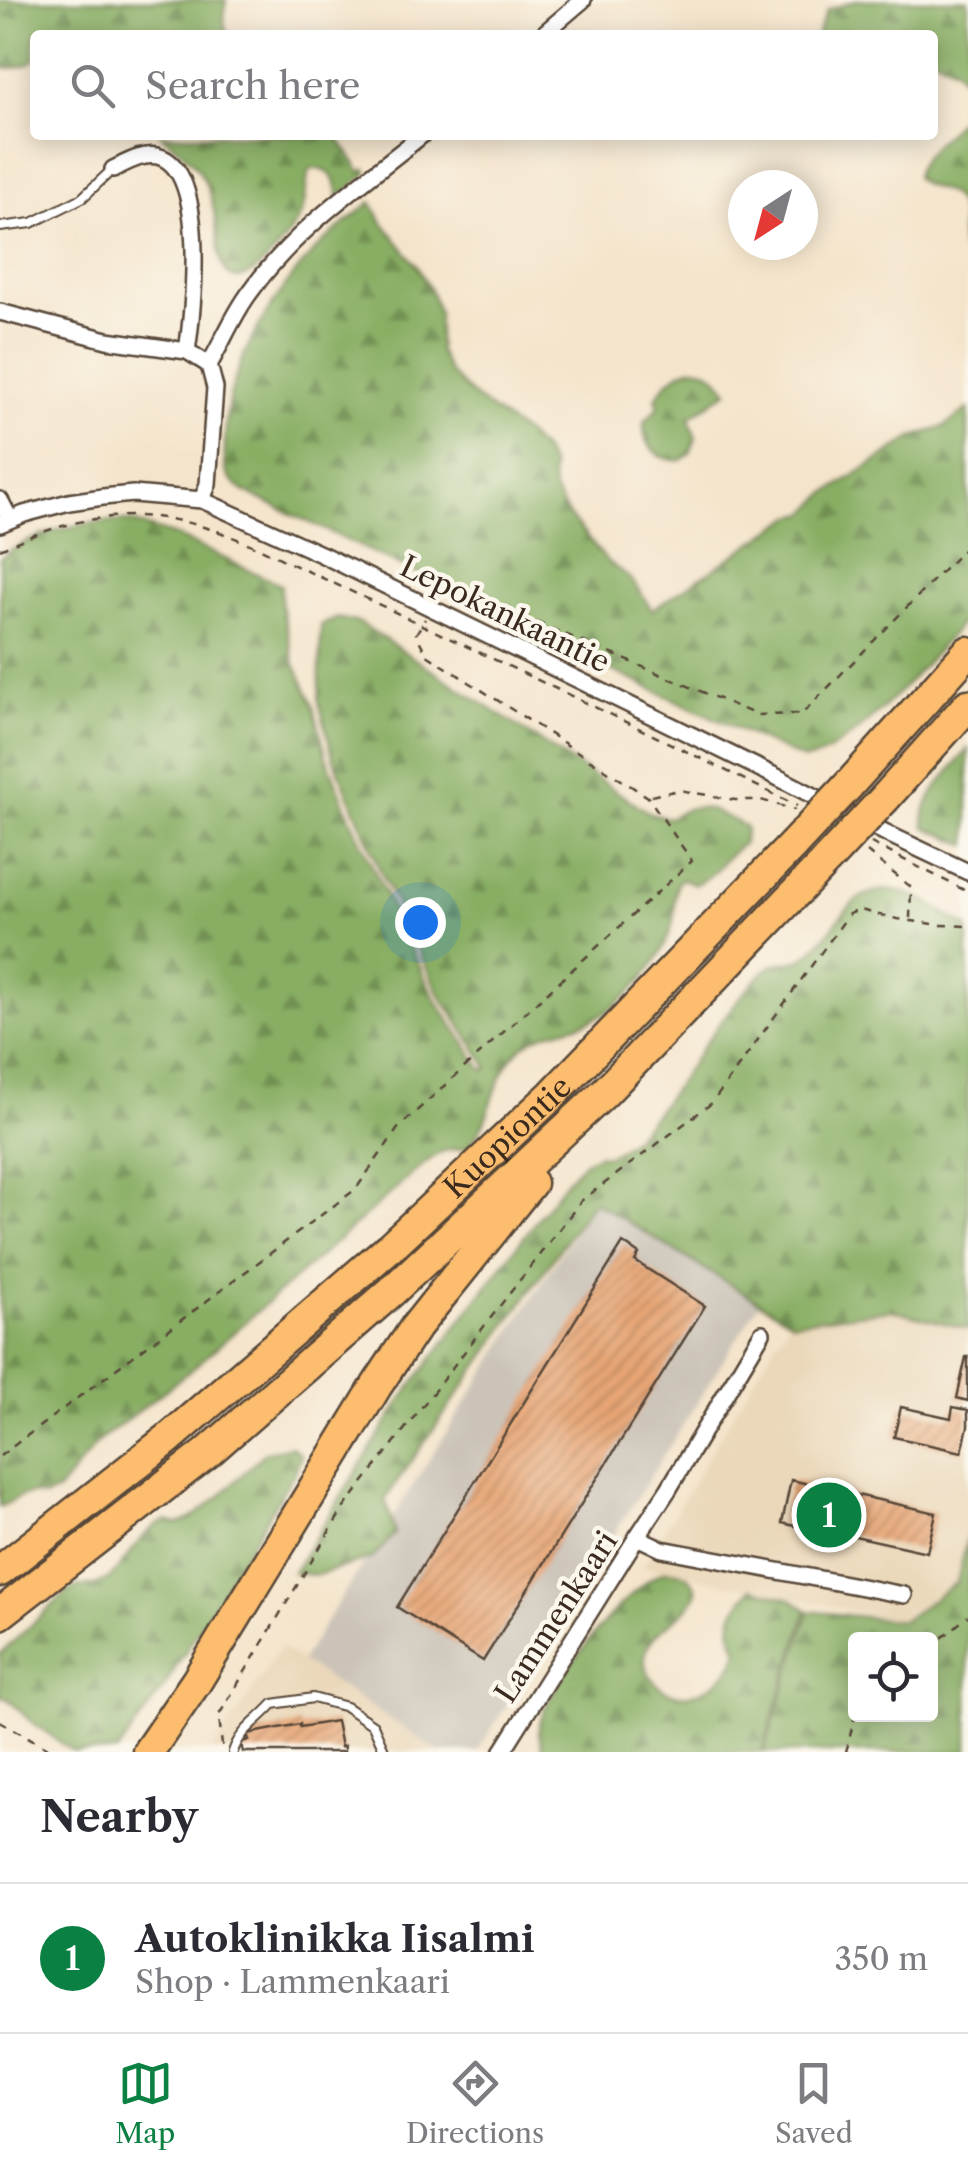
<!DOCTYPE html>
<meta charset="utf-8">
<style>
body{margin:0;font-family:"Libre Caslon Text",serif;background:#f7f7f7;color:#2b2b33}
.controls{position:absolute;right:30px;bottom:30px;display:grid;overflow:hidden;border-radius:10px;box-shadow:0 5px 25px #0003}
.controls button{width:90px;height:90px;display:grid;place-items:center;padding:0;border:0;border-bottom:2px solid #e1e1e2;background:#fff;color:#2b2b33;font:50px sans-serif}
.compass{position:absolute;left:728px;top:170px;width:90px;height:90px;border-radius:50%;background:#fff;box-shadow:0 5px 25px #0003;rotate:216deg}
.you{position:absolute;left:420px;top:922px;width:35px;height:35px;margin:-25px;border:8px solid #fff;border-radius:50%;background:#1a73e8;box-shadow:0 0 0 15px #1a73e833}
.badge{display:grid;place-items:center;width:65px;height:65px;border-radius:50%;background:#0b8043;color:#fff;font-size:32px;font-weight:700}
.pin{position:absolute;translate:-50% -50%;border:5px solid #fff;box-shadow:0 2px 10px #0006}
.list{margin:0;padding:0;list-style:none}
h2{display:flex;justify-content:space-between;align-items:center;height:130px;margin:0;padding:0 40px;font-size:42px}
h2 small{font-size:32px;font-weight:400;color:#7c7c81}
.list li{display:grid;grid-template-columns:65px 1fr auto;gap:30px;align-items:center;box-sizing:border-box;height:150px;padding:0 40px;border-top:2px solid #e1e1e2}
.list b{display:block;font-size:38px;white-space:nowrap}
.list p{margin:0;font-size:32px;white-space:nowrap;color:#7c7c81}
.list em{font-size:32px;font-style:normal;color:#7c7c81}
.icon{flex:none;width:55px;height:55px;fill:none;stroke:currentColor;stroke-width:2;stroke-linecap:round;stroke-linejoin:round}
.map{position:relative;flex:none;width:968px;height:1752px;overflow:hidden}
.search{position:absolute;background:#fff;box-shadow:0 5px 25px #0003;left:30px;right:30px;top:30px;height:110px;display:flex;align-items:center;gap:25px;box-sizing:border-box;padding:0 35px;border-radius:10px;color:#7c7c81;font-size:38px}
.sheet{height:280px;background:#fff}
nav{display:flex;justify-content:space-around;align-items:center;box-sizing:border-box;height:140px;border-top:2px solid #e1e1e2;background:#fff;font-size:28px;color:#7c7c81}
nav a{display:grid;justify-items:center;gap:5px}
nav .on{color:#0b8043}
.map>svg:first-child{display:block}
.built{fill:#ebd8ba}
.industrial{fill:#cbc3b8}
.forest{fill:url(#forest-firs);stroke:#626c40;stroke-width:2.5;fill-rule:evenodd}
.building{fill:url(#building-hatch)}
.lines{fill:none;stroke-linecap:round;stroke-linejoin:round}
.lane-casing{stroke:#574638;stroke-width:12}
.street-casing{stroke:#574638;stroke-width:20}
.highway-casing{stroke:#574638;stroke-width:35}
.path{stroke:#574638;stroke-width:2.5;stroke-dasharray:8 8;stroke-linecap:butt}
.lane{stroke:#fff;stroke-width:8}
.street{stroke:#fff;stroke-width:15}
.highway{stroke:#fcbd6e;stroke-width:30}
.highway-bridge-casing{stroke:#574638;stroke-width:35;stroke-linecap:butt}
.highway-bridge{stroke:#fcbd6e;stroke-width:30}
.labels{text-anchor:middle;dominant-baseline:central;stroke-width:9;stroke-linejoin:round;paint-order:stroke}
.street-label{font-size:30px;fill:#3b2a1e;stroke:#fbf7ec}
</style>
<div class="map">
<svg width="968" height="1752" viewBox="0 0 968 1752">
<defs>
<pattern id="forest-firs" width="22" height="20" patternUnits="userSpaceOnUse" patternTransform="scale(2.5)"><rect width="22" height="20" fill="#88ae63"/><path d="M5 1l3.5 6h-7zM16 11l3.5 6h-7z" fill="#708e51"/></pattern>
<pattern id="building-hatch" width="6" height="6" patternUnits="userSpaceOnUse" patternTransform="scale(2.5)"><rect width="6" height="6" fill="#e7a574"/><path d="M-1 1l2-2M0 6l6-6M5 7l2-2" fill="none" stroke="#bc875f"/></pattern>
</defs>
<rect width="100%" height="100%" fill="#fbf7ec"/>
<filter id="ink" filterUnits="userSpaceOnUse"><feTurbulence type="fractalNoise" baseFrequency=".01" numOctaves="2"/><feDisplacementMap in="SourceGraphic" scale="20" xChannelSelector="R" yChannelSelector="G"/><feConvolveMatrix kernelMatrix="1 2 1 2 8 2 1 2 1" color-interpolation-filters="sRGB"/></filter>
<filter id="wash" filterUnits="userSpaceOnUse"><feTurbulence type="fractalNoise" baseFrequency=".0048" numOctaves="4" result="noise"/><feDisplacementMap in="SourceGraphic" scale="40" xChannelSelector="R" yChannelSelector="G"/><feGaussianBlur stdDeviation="2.25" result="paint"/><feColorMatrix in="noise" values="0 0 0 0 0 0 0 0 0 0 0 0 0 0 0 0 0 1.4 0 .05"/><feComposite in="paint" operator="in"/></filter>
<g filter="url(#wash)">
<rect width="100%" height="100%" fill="#f4e4cb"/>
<g class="built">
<polygon points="809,1287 968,1312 968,1538 945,1630 643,1566"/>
<polygon points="280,1647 440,1752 213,1752"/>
</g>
<polygon class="industrial" points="594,1201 760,1302 477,1752 440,1752 301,1661"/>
<g class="forest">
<path d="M 0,0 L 226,0 L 224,20 L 227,35 L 35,35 L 35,60 C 24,67 13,70 0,67 Z"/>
<polygon points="968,0 968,86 956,69 933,56 933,35 817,35 827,10 858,0"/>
<path d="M 968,106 L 968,259 C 953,236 968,222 957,202 C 947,186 926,191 915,177 C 920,147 956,133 968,106 Z"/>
<path d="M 161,135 L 336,135 L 361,172 L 366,169 L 367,174 L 338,197 C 338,180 330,167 311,169 C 303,184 309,201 298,220 C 289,236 243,300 225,270 C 218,259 219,244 217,232 C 212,183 201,164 161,135 Z"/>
<path d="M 371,202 L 382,221 L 416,265 L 431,291 L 438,312 L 439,351 L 450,373 L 475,398 L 524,433 L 542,450 L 551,465 L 553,489 L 567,513 L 606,560 L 632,580 L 652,610 L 793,516 L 807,513 L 824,495 L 914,437 L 945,426 L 968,409 L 968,615 C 936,652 851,755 804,760 L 516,626 L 448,588 L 245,492 C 220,476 225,465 225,439 C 225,372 265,308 307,259 C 325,238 350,220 371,202 Z"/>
<path d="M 695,367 C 712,369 719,378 728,391 L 689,418 L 696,438 L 690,453 L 682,460 C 659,462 642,444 644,422 L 659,407 L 656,398 C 666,383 676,370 695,367 Z"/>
<path d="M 128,521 L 176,536 L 281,585 L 281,604 L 294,662 L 313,704 L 327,759 L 354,827 L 434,997 L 483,1070 L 487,1069 L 487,1065 L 439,994 L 382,875 L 333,757 L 319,702 L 321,625 L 338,618 L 360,623 L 651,814 L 669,818 C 674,816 679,812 684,810 C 702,801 730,818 746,827 L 743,844 C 724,855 716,877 695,884 L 683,879 L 678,881 C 673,895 676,911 672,926 C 662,962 625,1006 589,1021 C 565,1031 539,1030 519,1050 C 492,1076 494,1118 470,1144 C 461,1153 452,1147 442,1152 C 433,1156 425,1163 417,1170 L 191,1370 L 97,1443 L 58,1491 L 45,1497 L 33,1494 L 22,1496 L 0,1507 L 0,558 C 37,531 83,521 128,521 Z"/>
<path d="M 968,749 L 968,845 L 925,827 C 918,801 952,770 968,749 Z"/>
<path d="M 896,890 L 922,899 L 968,927 L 968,1329 L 891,1310 L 792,1322 L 593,1201 L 385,1499 L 395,1533 L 373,1558 L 317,1575 L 293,1573 L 402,1399 L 565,1182 C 573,1173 582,1162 593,1157 C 605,1151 595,1156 608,1155 C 617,1153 626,1144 633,1138 C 680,1090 709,1028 755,981 C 762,974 771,964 780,963 C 796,960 801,963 814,949 C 842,922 849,887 896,890 Z"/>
<polygon points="291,1446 301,1455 296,1470 162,1690 117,1752 74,1752 29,1720 8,1699 0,1697 0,1654 68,1591 79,1586 96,1586 112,1576 143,1537 156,1525 166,1521 178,1524 191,1519 219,1497 264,1453"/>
<path d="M 968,1535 L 968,1749 L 966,1752 L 764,1752 L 809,1611 L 902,1621 L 957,1582 ZM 856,1640 L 930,1640 L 930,1714 L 856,1714 Z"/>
<path d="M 665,1571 C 680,1570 693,1576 697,1591 C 689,1620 647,1627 645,1658 C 644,1666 648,1674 653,1680 C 678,1713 731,1684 738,1650 C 724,1623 733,1610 752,1588 L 793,1600 L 807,1610 L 762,1752 L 543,1752 C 542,1744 538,1738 539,1729 C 543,1689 627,1585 665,1571 Z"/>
</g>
<g id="blocks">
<g class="building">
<polygon points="623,1243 639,1254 635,1261 705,1306 483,1661 397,1607"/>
<polygon points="966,1357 968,1357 968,1401 957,1398"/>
<polygon points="901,1407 951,1418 953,1407 968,1410 968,1426 962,1452 894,1437"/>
<polygon points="791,1480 936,1513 927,1552 796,1523 795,1526 782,1523"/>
<polygon points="336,1721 341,1747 344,1746 344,1752 243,1752 241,1742 249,1740 247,1734 300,1724 300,1727"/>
</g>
</g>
</g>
<g filter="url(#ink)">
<use href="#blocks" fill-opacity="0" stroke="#574638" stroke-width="2.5"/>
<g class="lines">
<defs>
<g id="lane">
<polyline points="0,227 32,223 82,198 113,169"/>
<path d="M 233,1752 C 240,1730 258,1721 273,1704 L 313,1698 L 346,1707 L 373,1725 L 385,1752"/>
</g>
<g id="street">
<polyline points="542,35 583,0"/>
<path d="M 113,169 C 126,163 142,153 157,156 C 209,167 193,312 187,351"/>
<polyline points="0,312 107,340 187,351 209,365"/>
<polyline points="0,500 10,519"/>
<path d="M 202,500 L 208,484 L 215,388 L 209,365 C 223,341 234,313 251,291 C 295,229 363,183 422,135"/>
<polyline points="0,524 24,514 69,502 103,497 133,494 202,500 323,555 775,776 892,836 968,872"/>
<polyline points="637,1537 668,1490 762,1333"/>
<polyline points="502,1752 637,1537 662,1549 904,1595"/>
</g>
<g id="highway">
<polyline points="847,787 968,652"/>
<polyline points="885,798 968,705"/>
<path id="s1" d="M 0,1571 L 168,1439 L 391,1246 L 552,1095 L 793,845"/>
<polyline points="0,1614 207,1453 392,1291 605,1092 828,859"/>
<polyline points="148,1752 196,1682 377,1385 415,1328 531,1183"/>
</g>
</defs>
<use href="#lane" class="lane-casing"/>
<use href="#street" class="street-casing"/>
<use href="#highway" class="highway-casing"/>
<g class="path">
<path d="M 0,549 C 53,525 111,509 169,519 C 213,526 251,544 290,563 C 329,581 368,599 407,618 C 537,680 668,741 797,806"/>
<polyline points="439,596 446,584 757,715 802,714 968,545"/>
<polyline points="651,796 679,790 735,800 761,800 795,810"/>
<polyline points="871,843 968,892"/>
<polyline points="867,852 911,887 910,918"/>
<polyline points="0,1456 356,1189 399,1127 692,861 648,797 427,655 416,634 425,619"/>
<polyline points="930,1648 968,1616"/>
<polyline points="0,1721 54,1752"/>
<polyline points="222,1746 219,1715 343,1509 581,1201 712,1103 849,914 860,910 897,919 941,925 968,926"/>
<polyline points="846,1752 856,1712"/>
</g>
<use href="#lane" class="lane"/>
<use href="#street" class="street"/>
<use href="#highway" class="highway"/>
<defs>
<g id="highway-bridge">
<polyline points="793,845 847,787"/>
<polyline points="828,859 885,798"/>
</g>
</defs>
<use href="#highway-bridge" class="highway-bridge-casing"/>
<use href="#highway-bridge" class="highway-bridge"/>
</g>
</g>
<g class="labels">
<g class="street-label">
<text transform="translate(505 614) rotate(26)">Lepokankaantie</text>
<text stroke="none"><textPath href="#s1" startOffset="668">Kuopiontie</textPath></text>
<text transform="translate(556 1617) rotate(-57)">Lammenkaari</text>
</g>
</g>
</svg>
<div class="controls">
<button><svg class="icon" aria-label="locate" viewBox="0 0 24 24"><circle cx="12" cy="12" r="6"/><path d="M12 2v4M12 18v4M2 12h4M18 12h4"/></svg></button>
</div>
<svg class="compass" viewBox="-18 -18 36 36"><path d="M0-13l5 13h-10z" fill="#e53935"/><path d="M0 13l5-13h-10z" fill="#7c7c81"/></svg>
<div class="you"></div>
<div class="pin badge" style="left:829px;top:1515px">1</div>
<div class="search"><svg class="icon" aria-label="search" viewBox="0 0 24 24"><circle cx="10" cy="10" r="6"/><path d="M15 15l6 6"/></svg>Search here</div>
</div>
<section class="sheet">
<h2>Nearby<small></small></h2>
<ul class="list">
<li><span class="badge">1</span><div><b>Autoklinikka Iisalmi</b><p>Shop · Lammenkaari</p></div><em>350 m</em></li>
</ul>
</section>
<nav>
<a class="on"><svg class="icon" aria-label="map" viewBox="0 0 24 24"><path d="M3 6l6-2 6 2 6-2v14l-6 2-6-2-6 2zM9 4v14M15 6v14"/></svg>Map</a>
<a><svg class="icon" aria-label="directions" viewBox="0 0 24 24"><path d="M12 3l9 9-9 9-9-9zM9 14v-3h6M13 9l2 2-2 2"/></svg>Directions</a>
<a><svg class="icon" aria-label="saved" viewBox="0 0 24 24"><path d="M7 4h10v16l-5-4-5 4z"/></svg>Saved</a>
</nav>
